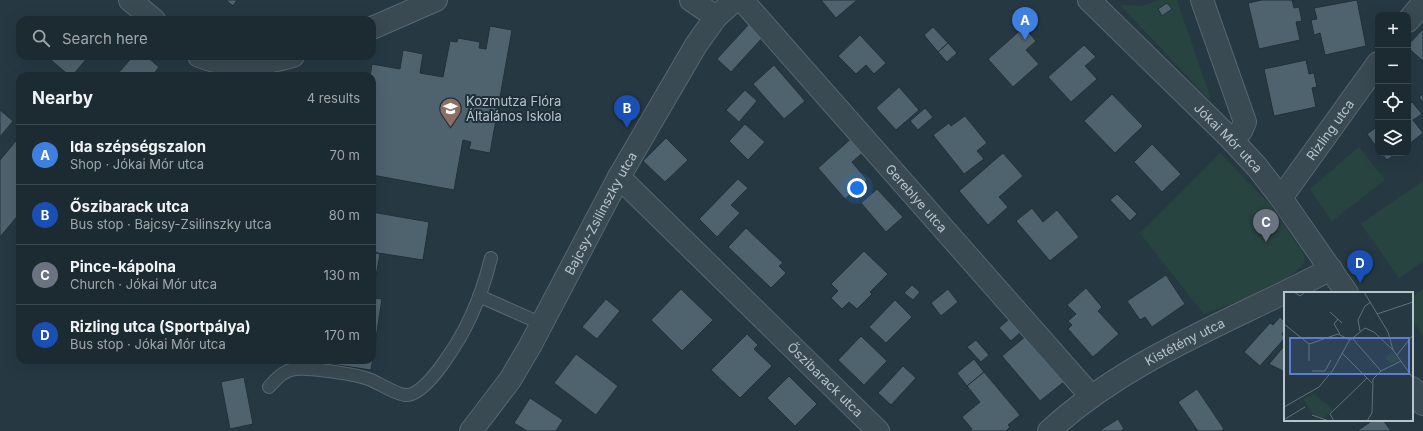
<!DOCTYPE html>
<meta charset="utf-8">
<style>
body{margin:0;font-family:Inter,sans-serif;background:#29373e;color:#f1f3f6}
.controls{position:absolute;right:12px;top:12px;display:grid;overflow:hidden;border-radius:8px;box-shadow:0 4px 16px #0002}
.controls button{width:36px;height:36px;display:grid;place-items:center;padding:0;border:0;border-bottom:1px solid #3a474d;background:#1c2b32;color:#f1f3f6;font:20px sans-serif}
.you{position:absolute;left:857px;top:188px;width:14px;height:14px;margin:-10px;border:3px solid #fff;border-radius:50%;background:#1a73e8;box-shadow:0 0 0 6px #1a73e833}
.badge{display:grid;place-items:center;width:26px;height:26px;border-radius:50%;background:#8abfa5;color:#fff;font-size:13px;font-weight:700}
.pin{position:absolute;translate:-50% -33px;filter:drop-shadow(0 1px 2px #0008)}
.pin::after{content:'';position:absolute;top:21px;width:14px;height:12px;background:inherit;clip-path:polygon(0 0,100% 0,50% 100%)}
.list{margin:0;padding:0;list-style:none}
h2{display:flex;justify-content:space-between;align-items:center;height:52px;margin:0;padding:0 16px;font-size:17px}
h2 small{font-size:13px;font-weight:400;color:#a0a7ac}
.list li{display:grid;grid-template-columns:26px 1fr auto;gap:12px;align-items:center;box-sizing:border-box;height:60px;padding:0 16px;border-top:1px solid #3a474d}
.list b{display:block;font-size:15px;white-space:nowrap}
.list p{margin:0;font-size:13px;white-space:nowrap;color:#a0a7ac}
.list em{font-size:13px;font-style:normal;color:#a0a7ac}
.icon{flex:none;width:22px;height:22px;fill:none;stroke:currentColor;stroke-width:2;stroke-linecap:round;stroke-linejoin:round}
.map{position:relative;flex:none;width:1423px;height:431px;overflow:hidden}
.search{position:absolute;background:#1c2b32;box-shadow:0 4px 16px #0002;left:16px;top:16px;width:360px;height:44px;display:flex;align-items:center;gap:10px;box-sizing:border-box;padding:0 14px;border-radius:12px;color:#a0a7ac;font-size:15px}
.panel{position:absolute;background:#1c2b32;box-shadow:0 4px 16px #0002;left:16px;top:72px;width:360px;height:292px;border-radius:12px}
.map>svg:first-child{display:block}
.green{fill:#284440}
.building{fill:#4f636e;stroke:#21313a}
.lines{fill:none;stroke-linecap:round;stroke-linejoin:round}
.service-casing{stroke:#586770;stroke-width:14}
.minor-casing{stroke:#586770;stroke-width:24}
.tertiary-casing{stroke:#586770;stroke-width:24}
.service{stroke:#3a4a52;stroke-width:12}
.minor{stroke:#3a4a52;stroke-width:22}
.tertiary{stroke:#3a4a52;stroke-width:22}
.labels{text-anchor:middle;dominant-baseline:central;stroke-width:4;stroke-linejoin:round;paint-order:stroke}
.poi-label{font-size:13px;fill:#b7c4cc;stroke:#1f2f38;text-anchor:start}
.street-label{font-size:13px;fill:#b7c4cc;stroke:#1f2f38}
.inset-road{fill:none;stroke:#60717a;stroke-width:1}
.view{fill:#5b7dd3;fill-opacity:0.15;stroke:#5b7dd3;stroke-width:2}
.inset-edge{fill:none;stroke:#b7c4cc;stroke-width:2}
</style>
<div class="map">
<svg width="1423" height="431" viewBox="0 0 1423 431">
<rect width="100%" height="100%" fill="#263943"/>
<g class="green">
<polygon points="1159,0 1179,0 1177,1 1212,102 1120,5 1143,6"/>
<polygon points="1359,147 1385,180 1332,221 1310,189"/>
<path d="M 1220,153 L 1272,207 L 1304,255 L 1304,262 C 1290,285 1230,304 1204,314 L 1140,233 Z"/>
<polygon points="1423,181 1423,261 1399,278 1361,224"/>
<polygon points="1423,289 1423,336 1412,320 1412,297"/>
</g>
<g class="building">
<polygon points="226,0 237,0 233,6"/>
<polygon points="821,0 857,0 836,18"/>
<polygon points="1262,0 1292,0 1294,8 1299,7 1302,21 1296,22 1300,40 1259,49 1248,3"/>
<polygon points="1357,0 1366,46 1325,55 1320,33 1314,35 1311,20 1317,19 1314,8"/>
<polygon points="1167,3 1172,9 1162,16 1158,9"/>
<polygon points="750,23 764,36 731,72 717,59"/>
<polygon points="490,26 512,30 490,153 469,149 471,142 463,140 454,190 372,175 372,76 370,76 372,64 400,69 403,50 423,54 420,73 443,77 450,41 457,42 458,38 480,42 479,48 486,49"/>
<polygon points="933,27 948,43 938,52 924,35"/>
<polygon points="1024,27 1036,41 1026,50 1039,64 1013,87 988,59"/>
<polygon points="1423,29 1423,61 1408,48 1408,45"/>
<polygon points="860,35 886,63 874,74 866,65 856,74 838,56"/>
<polygon points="948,43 957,53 947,62 938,52"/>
<polygon points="1084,45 1096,57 1085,66 1097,79 1071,102 1048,77"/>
<polygon points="46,56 89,56 72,76 70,76"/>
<polygon points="133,56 146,56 159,67 152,76 116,76"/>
<polygon points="1306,60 1309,74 1314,73 1317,87 1312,88 1316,107 1274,116 1264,69"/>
<polygon points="774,65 805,101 784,119 753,84"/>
<polygon points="899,87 919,110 896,130 876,108"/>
<polygon points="745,90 757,101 739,122 726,110"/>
<polygon points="1112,94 1143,126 1115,153 1084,121"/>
<polygon points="1423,94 1423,103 1419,97"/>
<polygon points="1412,102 1422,114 1413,120 1423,133 1408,145 1408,105"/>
<polygon points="925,108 933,117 918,130 910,121"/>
<polygon points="0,110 13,121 0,137"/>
<polygon points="965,116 987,143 977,151 984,159 964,174 933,135 949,123 951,126"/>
<polygon points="745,124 765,142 748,160 729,141"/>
<polygon points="1378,126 1378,149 1367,134"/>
<polygon points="20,136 20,213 0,237 0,160"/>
<polygon points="853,137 865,151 852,162 867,180 845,199 818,168"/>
<polygon points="666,138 688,160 665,182 643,161"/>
<polygon points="1152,144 1181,174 1162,192 1134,162"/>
<polygon points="1003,153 1023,176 999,197 1008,207 988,225 959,191"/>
<polygon points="1381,153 1397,153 1387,160"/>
<polygon points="738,179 748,188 731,205 740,213 717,237 699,219"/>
<polygon points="877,189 903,217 886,232 861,203"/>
<polygon points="1117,194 1137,214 1130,221 1110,200"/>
<polygon points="1032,208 1043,222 1057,210 1079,237 1050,261 1016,221"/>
<polygon points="372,212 429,222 423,260 372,252"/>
<polygon points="746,228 783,263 779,266 786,273 771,288 728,247"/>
<polygon points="864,251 888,274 870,292 872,294 857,309 849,302 842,309 831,298 838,291 831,284"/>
<polygon points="372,252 380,254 372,298"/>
<polygon points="1166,275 1185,304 1152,327 1145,317 1140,320 1127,301"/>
<polygon points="912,285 920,292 913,300 904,293"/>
<polygon points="1086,288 1102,307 1098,311 1119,334 1093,357 1068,329 1072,325 1068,321 1076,314 1067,305"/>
<polygon points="681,289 713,320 682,351 651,320"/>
<polygon points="948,289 958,302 941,316 931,303"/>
<polygon points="372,298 382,299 371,370 331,364 332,360 372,360"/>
<polygon points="606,299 620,311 597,339 582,327"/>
<polygon points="895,300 912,317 886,343 869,327"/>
<polygon points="1280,317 1285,322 1285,330 1282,334 1285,338 1260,366 1244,352 1270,323 1273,325"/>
<polygon points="1010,318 1022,331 1011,341 999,328"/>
<polygon points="747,334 758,345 754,349 772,366 740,398 711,370"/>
<polygon points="861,336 887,361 864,385 838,360"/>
<polygon points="1026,336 1065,381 1040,401 1002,356"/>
<polygon points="976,340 989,355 981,362 967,347"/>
<polygon points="1285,345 1285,372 1269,364"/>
<polygon points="576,354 618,386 596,415 554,383"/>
<polygon points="974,359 984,372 967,386 957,373"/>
<polygon points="903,366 916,378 891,405 878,393"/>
<polygon points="984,372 1020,415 1008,425 1010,427 1006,431 969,431 972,429 962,417 980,402 967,386"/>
<polygon points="789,376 817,404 795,426 767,398"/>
<polygon points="244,377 253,424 230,429 221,382"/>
<polygon points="1285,377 1285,386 1282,384"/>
<polygon points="1197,389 1224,429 1221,431 1198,431 1178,402"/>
<polygon points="530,398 563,420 556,431 527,431 514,423"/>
<polygon points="1118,419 1124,429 1121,431 1099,431"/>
<polygon points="1373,420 1383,420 1391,431 1357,431"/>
</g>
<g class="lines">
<defs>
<g id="service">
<polyline points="479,296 542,324"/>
<path d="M 269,387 C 276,379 284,370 296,369 C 312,368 357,374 371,380 C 380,384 396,394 405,395 C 427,398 463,334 471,316 C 480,297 486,278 491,258"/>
</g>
<g id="minor">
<polyline points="130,0 154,20"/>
<polyline points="691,0 716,17"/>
<path id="s1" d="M 742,0 L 1091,396"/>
<polyline points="1202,0 1245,122 1241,131 1232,140"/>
<polyline points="1408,21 1423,3"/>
<polyline points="372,28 436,0"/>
<path d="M 199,56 C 228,68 262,65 293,56"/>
<path id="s2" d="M 619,177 L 878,431"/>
<path id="s3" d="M 1281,198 L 1378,63"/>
<path id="s4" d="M 1049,431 C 1131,356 1235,320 1331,269"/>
</g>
<g id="tertiary">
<path id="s5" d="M 1089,0 L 1232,140 L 1257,167 L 1281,198 L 1347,293"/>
<polyline points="1412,388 1423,404"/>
<path id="s6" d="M 471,431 L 510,380 L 530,346 L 619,177 L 696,45 L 716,17 L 735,0"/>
</g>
</defs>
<use href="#service" class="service-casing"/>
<use href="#minor" class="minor-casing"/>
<use href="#tertiary" class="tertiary-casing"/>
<use href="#service" class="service"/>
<use href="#minor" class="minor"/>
<use href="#tertiary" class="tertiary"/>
</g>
<defs>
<symbol id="school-pin" viewBox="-11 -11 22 30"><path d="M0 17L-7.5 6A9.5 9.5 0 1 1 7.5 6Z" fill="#8d6e63" stroke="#1f2f38"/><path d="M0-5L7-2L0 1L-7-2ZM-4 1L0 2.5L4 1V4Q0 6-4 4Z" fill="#fff"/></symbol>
</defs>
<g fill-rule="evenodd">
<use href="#school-pin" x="438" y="96" width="25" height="34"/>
</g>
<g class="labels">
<g class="poi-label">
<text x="466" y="101">Kozmutza Flóra<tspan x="466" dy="15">Általános Iskola</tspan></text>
</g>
<g class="street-label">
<text stroke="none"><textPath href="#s3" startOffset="84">Rizling utca</textPath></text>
<text stroke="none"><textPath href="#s5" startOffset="196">Jókai Mór utca</textPath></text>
<text stroke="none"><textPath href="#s1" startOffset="264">Gereblye utca</textPath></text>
<text stroke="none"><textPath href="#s6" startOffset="254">Bajcsy-Zsilinszky utca</textPath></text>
<text stroke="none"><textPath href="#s4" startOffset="163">Kistétény utca</textPath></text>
<text stroke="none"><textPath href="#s2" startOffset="289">Őszibarack utca</textPath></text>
</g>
</g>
<g transform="translate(1284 292)">
<rect width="129" height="129" fill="#263943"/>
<path d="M 108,59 L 115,68 L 107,72 L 101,66 ZM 30,102 L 49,117 L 39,127 L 27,120 L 19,107 Z" fill="#284440"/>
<path class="inset-road" d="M 10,0 L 16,4 L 21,0M 80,0 L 104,40 L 109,58M 46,20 L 58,31M 93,22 L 129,10M 54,27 L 50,32 L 56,42M 0,32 L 25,52 L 54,42 L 66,48M 76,39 L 74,28 L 81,14 L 87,10M 68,46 L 97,79M 25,52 L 25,69M 58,61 L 88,91M 113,63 L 129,43M 28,79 L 41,79 L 47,68M 0,115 L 35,95 L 49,78 L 65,49 L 81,36 L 90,40 L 109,58 L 129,86M 28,123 L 45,129M 1,127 L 21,115M 50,129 L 46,122 L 83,86M 83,129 L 88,121 L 89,87 L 97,79 L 117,69"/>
<path class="view" d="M 6,46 L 125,46 L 125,82 L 6,82 Z"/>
<rect width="129" height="129" class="inset-edge"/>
</g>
</svg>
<div class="controls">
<button>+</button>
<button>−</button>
<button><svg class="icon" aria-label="locate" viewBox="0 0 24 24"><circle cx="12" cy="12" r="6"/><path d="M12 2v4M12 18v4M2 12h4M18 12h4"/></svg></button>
<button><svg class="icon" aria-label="layers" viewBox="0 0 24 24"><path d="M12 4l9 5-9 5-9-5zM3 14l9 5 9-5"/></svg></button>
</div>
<div class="you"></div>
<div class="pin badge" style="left:1025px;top:40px;background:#3f7fe0">A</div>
<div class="pin badge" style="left:627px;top:128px;background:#1a4fb4">B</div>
<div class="pin badge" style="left:1266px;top:242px;background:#6b7280">C</div>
<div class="pin badge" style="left:1360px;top:283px;background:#1a4fb4">D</div>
<div class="search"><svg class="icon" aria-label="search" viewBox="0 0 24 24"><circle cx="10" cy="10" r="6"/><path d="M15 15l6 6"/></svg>Search here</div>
<section class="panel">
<h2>Nearby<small>4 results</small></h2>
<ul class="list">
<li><span class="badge" style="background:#3f7fe0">A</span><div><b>Ida szépségszalon</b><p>Shop · Jókai Mór utca</p></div><em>70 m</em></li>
<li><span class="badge" style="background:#1a4fb4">B</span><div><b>Őszibarack utca</b><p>Bus stop · Bajcsy-Zsilinszky utca</p></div><em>80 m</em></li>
<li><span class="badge" style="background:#6b7280">C</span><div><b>Pince-kápolna</b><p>Church · Jókai Mór utca</p></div><em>130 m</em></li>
<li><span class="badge" style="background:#1a4fb4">D</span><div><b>Rizling utca (Sportpálya)</b><p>Bus stop · Jókai Mór utca</p></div><em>170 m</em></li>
</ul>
</section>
</div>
